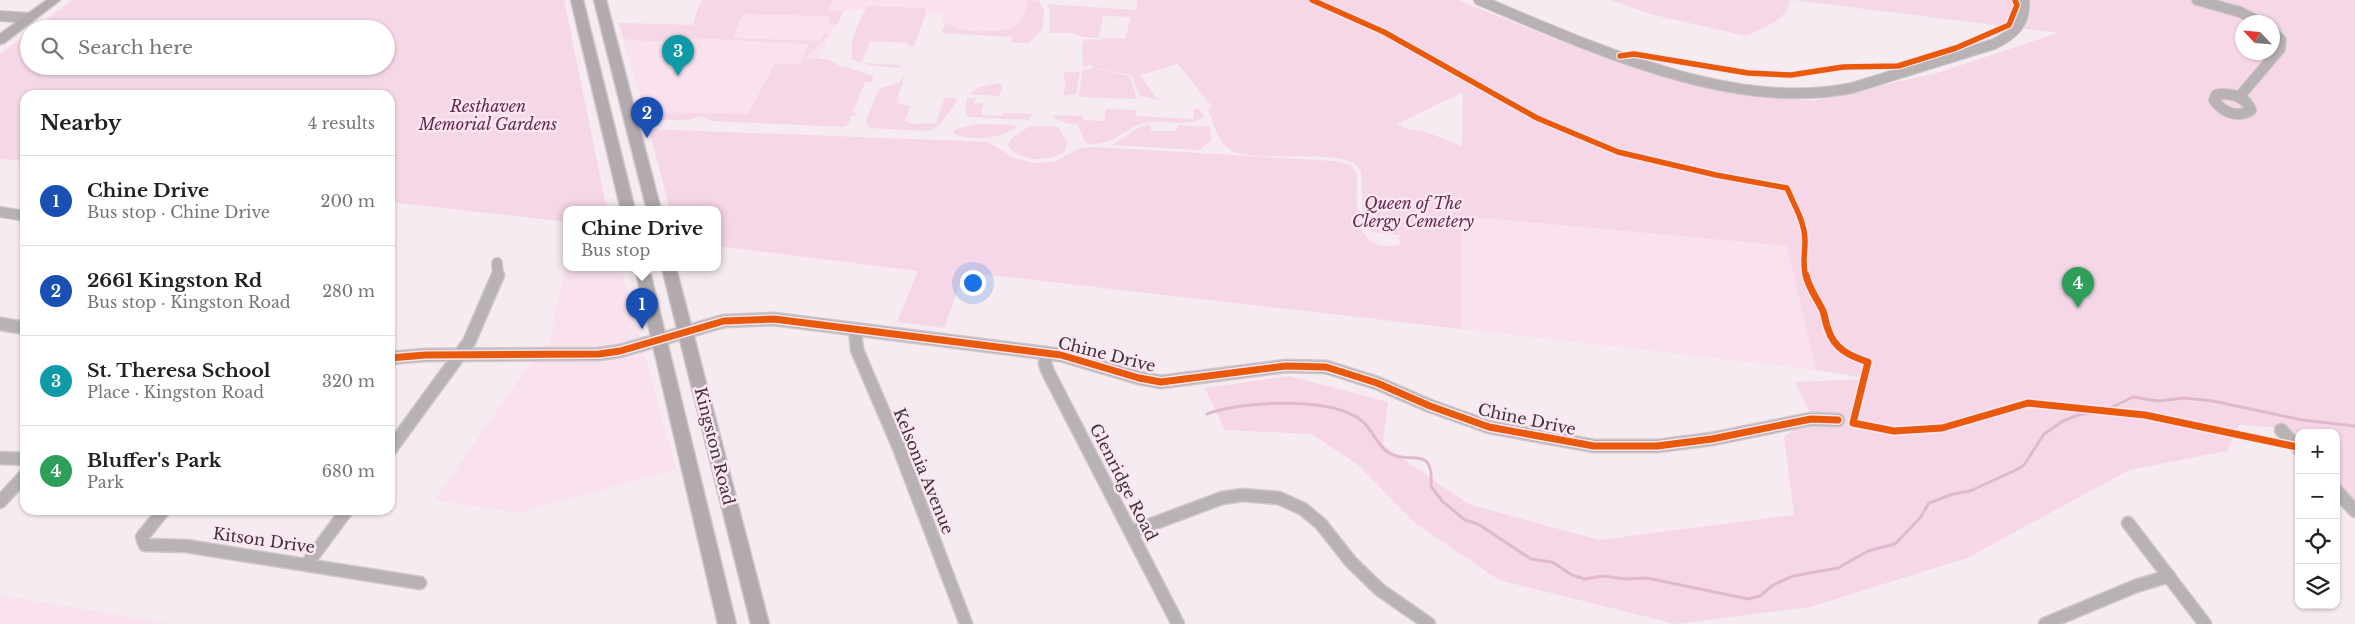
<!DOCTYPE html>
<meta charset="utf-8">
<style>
body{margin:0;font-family:"Libre Baskerville",serif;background:#f2f2f2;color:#222}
.controls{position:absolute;right:15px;bottom:15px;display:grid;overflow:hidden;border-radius:10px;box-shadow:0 1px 4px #0004}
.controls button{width:45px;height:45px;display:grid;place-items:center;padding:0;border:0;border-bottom:1px solid #e0e0e0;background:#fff;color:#222;font:25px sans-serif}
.compass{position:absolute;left:2235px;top:15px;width:45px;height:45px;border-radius:50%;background:#fff;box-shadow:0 1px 4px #0004;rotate:296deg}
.you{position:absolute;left:972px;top:282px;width:18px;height:18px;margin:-12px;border:4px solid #fff;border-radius:50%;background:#1a73e8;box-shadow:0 0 0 8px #1a73e833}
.badge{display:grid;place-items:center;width:32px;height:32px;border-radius:50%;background:#0f766e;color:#fff;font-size:16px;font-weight:700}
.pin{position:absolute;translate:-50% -41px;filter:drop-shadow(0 1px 2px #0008)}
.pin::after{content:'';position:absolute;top:26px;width:18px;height:15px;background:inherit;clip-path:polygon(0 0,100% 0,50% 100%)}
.popup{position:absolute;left:563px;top:206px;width:158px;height:65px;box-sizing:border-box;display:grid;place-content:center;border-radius:10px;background:#fff;filter:drop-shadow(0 1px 4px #0005);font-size:16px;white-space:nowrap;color:#767676}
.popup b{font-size:19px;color:#222}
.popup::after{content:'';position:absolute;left:50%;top:100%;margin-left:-10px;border:10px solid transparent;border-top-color:#fff}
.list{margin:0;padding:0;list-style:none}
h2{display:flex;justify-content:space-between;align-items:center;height:65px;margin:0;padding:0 20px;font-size:21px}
h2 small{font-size:16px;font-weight:400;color:#767676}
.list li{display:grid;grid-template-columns:32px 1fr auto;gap:15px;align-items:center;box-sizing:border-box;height:90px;padding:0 20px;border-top:1px solid #e0e0e0}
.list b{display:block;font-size:19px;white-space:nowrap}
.list p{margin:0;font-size:16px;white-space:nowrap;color:#767676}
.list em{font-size:16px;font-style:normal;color:#767676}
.icon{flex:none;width:28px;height:28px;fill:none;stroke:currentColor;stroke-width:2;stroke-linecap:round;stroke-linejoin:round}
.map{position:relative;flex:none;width:2355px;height:624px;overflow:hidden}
.search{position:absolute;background:#fff;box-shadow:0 1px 4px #0004;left:20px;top:20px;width:375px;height:55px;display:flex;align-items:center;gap:12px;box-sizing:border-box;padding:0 18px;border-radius:28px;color:#767676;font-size:19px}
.panel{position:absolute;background:#fff;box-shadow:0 1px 4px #0004;left:20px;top:90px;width:375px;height:425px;border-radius:15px}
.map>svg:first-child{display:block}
.built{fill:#f9e2ee}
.green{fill:#f5d7e8;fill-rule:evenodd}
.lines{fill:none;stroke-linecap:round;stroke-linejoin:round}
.stream{stroke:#e0b9cf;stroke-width:3}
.minor-far1-casing{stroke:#d0c7cc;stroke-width:12}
.minor-casing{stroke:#d0c7cc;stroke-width:15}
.major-casing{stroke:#d0c7cc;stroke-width:3}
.minor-far1{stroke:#b8b2b5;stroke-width:10}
.minor{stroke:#b8b2b5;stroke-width:12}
.major{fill:#b2aaae;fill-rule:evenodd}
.cycleway-far1-casing{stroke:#fbe6f1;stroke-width:8}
.cycleway-casing{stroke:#fbe6f1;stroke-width:10}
.cycleway-far1{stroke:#e8590c;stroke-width:5.5}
.cycleway{stroke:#e8590c;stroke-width:7}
.labels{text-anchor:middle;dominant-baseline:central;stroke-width:5;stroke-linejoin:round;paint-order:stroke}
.park-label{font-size:16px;font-style:italic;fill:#64294e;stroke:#fbe6f1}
.street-label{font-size:16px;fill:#3e3139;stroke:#fbe6f1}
</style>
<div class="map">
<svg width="2355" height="624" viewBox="0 0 2355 624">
<rect width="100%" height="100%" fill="#f6ebf1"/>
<g class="built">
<polygon points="703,0 1039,0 1026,36 942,33 945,24 941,24 944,13 866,9 841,12 793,116 645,112 618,23 709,25"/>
<polygon points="1462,216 1787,246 1816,370 1462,329"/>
<polygon points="567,258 567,268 621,268 676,469 519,513 434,500 526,369 549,342"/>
<polygon points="0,595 173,624 0,624"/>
</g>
<g class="green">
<polygon points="72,0 564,0 607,210 567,210 567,222 390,202 390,95 25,95 25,161 0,159 0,54 29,33 29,66 386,66 386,29 34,29"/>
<path d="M 703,0 L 833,0 L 828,10 L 843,11 L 837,25 L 828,24 L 830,16 L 743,14 L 733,38 L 820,41 L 824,33 L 830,34 L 805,58 L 803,58 L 809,44 L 695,38 C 671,44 647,41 624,39 L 619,23 L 693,25 L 699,5 Z"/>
<path d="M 1028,0 L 1039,1 L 1044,9 L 1042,30 L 1029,43 L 1012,43 L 1012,37 L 942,33 L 945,24 C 951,24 953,28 959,29 C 972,32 1007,33 1017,25 C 1024,20 1026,9 1028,0 Z"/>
<path d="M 1137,0 L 1458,0 L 1562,42 L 1649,73 L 1731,93 L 1813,101 L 1937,73 L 2058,33 L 1793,0 L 2355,0 L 2355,503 L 2336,483 L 2336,433 L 2299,433 L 2299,442 L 2287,428 L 2239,425 L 2227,451 L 2129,470 L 1967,558 L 1810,607 L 1676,624 L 1499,580 L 1415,523 L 1357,464 L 1311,434 L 1225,430 L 1205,388 L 1289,376 L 1388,402 L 1383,445 L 1468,504 L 1599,540 L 1794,515 L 1784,437 L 1812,417 L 1795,382 L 1872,379 L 1816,370 L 1787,246 L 1462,216 L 1462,329 L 964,272 L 944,328 L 897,322 L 918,271 L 717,246 L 717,210 L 670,210 L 649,129 L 988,142 L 1014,158 L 1033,163 L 1054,162 L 1080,148 L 1095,147 L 1334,161 L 1348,164 L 1357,172 C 1358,195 1351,240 1381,245 C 1387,246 1394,247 1400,245 L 1399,235 L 1371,232 L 1363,223 L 1361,172 C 1353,144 1253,166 1229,149 C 1217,140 1214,123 1208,109 L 1211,105 L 1178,64 L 1140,75 L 1158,100 L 1140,96 L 1131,75 L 1092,67 L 1090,64 L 1085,67 L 1083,66 L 1082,42 L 1088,39 L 1102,40 L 1100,38 L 1125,39 L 1131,17 L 1103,16 L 1099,38 L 1083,37 L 1072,33 L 1049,33 L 1050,10 L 1047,4 L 1136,10 ZM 2242,22 L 2272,22 L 2272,52 L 2242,52 ZM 1463,92 L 1462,146 L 1426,132 L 1407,129 L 1397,124 Z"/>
<path d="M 1610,0 L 1790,0 C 1789,19 1762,28 1747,36 L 1654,15 Z"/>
<path d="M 867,6 L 925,8 L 926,13 L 914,46 L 908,46 L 909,43 L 870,41 L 861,63 L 900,65 L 901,68 C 885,67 866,66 851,59 L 853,57 C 847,43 861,19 867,6 Z"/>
<polygon points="802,59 828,59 841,67 843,66 873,76 872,82 865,82 853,112 859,114 851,116 848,125 844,127 711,121 702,116 688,120 646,120 644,112 748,114 775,64 800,64"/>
<polygon points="1094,68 1130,76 1137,99 1081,97 1079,95 1082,71"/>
<polygon points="1065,72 1080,72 1076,94 1063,96 1066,81 1063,81"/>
<polygon points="905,75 896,103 910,106 905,121 909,122 909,124 936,123 945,97 957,98 956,103 939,125 929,131 869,128 866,124 866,120 878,91 884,87 899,83"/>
<polygon points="999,83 1003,86 999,96 969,94 980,87"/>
<polygon points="967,98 985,99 975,99 974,104 984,103 981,115 1002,116 1003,113 1032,114 1029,120 969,117 965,114"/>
<path d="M 1106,109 L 1137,110 L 1136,116 L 1193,119 L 1194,109 L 1199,109 L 1204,116 C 1196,127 1161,120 1147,122 C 1124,127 1111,149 1086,143 L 1077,123 L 1069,124 L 1053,118 L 1054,115 L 1083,116 L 1083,120 L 1104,121 Z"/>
<path d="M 976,124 L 1014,125 L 1016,127 C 1000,139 972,142 953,133 L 956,129 Z"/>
<path d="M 1031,125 C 1040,129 1050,124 1059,128 L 1067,142 L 1065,151 C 1051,163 1017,162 1008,145 L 1011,139 Z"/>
<polygon points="1148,125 1151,126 1151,131 1176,131 1179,125 1210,127 1211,141 1199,150 1112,145 1138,128"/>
</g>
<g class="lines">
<path class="stream" d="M 1207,414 C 1242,401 1332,396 1362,421 C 1373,430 1377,446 1389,453 C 1410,466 1434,443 1431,486 L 1442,501 L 1465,520 L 1478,524 L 1531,559 L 1552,562 L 1572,575 L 1584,579 L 1603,576 L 1625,579 L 1647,578 L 1748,599 L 1760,596 L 1773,585 L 1793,576 L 1838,568 L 1868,551 L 1895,544 L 1920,518 L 1929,503 L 1953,494 L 1970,491 L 2016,470 L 2024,465 L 2044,434 L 2063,421 L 2078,415 L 2106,410 L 2133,397 L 2158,401 L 2184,398 L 2213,401 L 2302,420 L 2355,426"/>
<defs>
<g id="minor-far1">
<path d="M 1479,0 C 1589,46 1731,113 1852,88 L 1994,44 C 2014,34 2026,23 2024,0"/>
<polyline points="2197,0 2240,12 2260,22"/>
<polyline points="0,16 29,18"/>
<path d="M 2221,94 C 2234,94 2246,97 2251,110 C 2238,119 2222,112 2214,100 L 2216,95 Z"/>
<polyline points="2239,97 2280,49 2281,40 2272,31"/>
<polyline points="0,212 25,216"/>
<polyline points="497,263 498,277"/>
</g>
<g id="minor">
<polyline points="0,324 25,328"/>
<polyline points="855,330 857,350 899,448 966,624"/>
<polyline points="1046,353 1045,364 1048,372 1178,624"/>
<polyline points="390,358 425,355 599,354 620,351 724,321 774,319 1061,355 1139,378 1161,382 1286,366 1326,367 1377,383 1430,406 1489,427 1594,446 1657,446 1712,439 1811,419 1838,420"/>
<polyline points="2281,430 2299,449"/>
<polyline points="390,450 469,342 498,275"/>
<polyline points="0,458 25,459"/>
<polyline points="2336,490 2355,511"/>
<polyline points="0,502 25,475"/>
<polyline points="164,510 142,537 145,545 186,546 420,583"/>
<polyline points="2128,523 2205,624"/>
<polyline points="1131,532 1222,498 1243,495 1279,498 1303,509 1321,524 1351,562 1380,590 1429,624"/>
<polyline points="307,564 347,510"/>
<polyline points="2045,624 2136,586 2169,576"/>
</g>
<g id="major">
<polygon points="47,0 60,0 4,43 0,44 0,34"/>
<polygon points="571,0 583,0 635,210 621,210"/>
<polygon points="594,0 606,0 661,210 647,210"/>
<polygon points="635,268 649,268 736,624 718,624"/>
<polygon points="662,268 676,268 769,624 751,624"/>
</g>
</defs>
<use href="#minor-far1" class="minor-far1-casing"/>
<use href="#minor" class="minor-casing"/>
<use href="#major" class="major-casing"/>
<use href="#minor-far1" class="minor-far1"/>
<use href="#minor" class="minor"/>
<use href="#major" class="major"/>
<defs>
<g id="cycleway-far1">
<path d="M 1312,0 L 1384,32 L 1537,118 L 1618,152 L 1716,175 L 1787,188 C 1794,205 1805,222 1805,241 C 1805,254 1802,264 1806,277"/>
<polyline points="1620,56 1634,54 1748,73 1791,75 1843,67 1898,66 1956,48 2009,25 2017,5 2015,0"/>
</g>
<g id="cycleway">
<path d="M 1806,275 C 1809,288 1815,296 1821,307 C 1825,313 1825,322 1828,329 C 1834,349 1850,356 1868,362 L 1853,423 L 1894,431 L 1942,428 L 2028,403 L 2145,415 L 2297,447"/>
<polyline points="390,358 425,355 599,354 620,351 724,321 774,319 1061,355 1139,378 1161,382 1286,366 1326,367 1377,383 1430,406 1489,427 1594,446 1657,446 1712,439 1811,419 1838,420"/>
</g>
</defs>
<use href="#cycleway-far1" class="cycleway-far1-casing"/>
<use href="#cycleway" class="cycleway-casing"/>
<use href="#cycleway-far1" class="cycleway-far1"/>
<use href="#cycleway" class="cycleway"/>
</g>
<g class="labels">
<g class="park-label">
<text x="488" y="106">Resthaven<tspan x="488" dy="18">Memorial Gardens</tspan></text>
<text x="1413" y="203">Queen of The<tspan x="1413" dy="18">Clergy Cemetery</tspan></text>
</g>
<g class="street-label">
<text transform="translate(1107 354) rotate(14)">Chine Drive</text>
<text transform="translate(1527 419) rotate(12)">Chine Drive</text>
<text transform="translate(715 446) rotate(76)">Kingston Road</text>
<text transform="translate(924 471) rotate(68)">Kelsonia Avenue</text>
<text transform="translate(1124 482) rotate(63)">Glenridge Road</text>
<text transform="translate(264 540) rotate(8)">Kitson Drive</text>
</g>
</g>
</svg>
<div class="controls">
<button>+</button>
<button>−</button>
<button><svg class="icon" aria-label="locate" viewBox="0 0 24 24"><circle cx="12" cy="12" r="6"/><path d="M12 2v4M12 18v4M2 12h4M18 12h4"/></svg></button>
<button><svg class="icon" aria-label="layers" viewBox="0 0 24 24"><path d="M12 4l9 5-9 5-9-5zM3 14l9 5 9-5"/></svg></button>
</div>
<svg class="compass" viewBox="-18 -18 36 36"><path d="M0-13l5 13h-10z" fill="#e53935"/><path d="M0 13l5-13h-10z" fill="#767676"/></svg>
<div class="you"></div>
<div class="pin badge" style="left:642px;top:329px;background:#1a4fb4">1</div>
<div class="popup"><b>Chine Drive</b>Bus stop</div>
<div class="pin badge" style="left:647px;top:138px;background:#1a4fb4">2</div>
<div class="pin badge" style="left:678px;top:76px;background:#0f9aa8">3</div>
<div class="pin badge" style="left:2078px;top:308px;background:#2e9e5b">4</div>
<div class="search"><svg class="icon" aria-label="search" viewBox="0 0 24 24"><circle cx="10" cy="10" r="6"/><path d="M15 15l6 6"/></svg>Search here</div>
<section class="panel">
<h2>Nearby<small>4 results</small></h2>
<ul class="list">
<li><span class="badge" style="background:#1a4fb4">1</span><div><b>Chine Drive</b><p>Bus stop · Chine Drive</p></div><em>200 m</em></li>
<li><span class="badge" style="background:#1a4fb4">2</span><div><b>2661 Kingston Rd</b><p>Bus stop · Kingston Road</p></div><em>280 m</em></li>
<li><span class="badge" style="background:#0f9aa8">3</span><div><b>St. Theresa School</b><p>Place · Kingston Road</p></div><em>320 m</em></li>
<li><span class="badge" style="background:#2e9e5b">4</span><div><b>Bluffer's Park</b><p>Park</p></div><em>680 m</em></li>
</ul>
</section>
</div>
